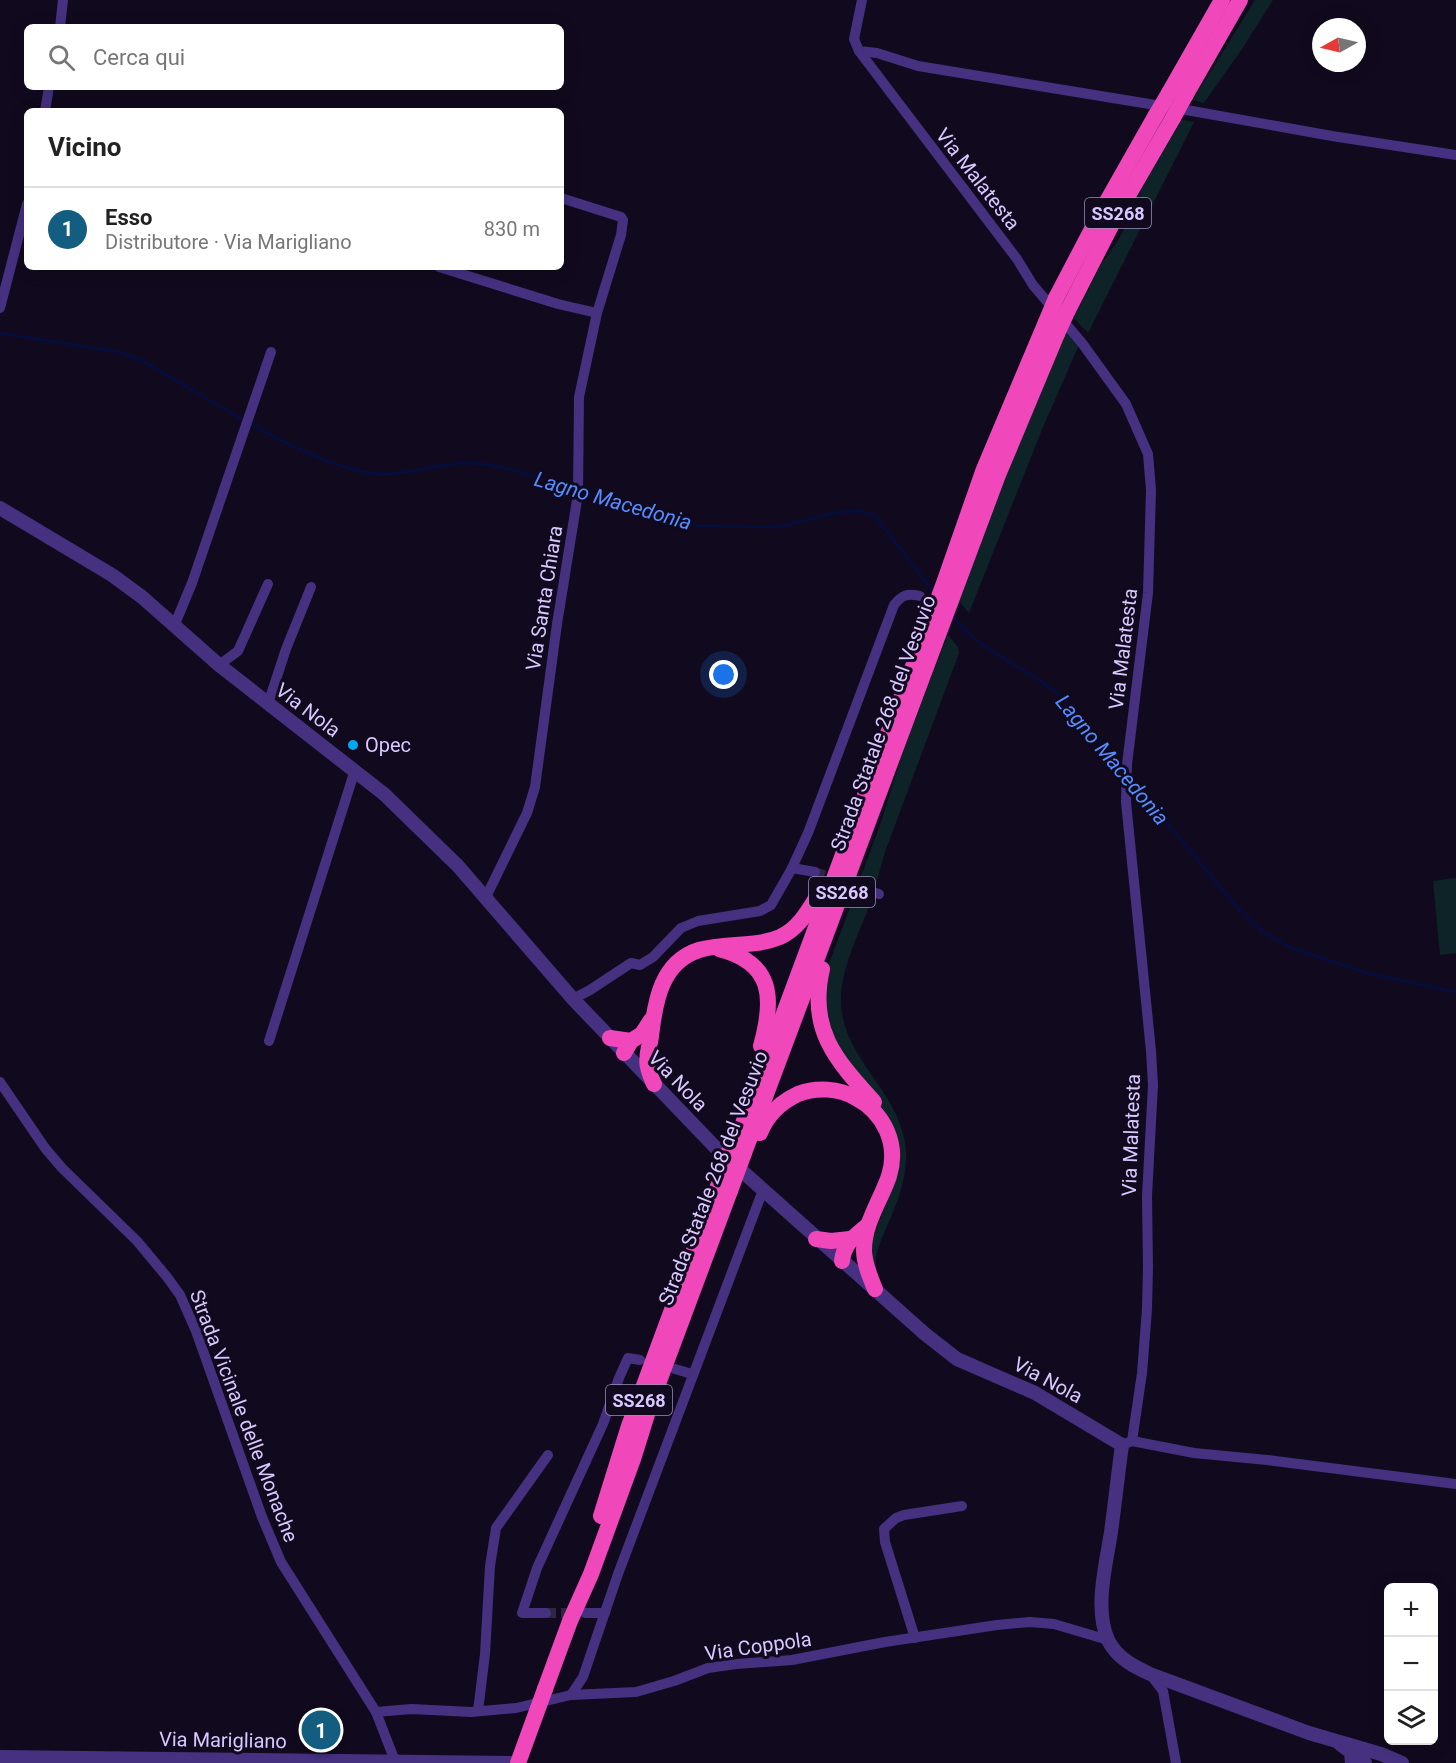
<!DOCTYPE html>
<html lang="it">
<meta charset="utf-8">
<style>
body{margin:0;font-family:Roboto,sans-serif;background:#f6f6f6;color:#222}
.controls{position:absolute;right:18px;bottom:18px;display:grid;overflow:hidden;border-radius:9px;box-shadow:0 3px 15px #0003}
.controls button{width:54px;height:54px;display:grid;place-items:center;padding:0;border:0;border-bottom:2px solid #e0e0e0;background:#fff;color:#222;font:30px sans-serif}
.compass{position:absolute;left:1312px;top:18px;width:54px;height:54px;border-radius:50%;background:#fff;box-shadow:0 3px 15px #0003;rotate:262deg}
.you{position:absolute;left:724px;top:675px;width:21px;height:21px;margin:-15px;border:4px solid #fff;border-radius:50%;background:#1a73e8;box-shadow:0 0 0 9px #1a73e833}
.badge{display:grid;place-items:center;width:39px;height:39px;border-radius:50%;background:#135e80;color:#fff;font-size:20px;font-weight:700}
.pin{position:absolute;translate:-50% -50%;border:3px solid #fff;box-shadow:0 2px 6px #0006}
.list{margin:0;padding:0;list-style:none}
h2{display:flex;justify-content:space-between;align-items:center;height:78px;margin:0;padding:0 24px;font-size:26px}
h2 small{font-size:20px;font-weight:400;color:#767676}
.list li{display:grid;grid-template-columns:39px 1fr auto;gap:18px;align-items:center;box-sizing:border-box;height:84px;padding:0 24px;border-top:2px solid #e0e0e0}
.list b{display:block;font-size:22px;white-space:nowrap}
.list p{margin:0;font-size:20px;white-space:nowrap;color:#767676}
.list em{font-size:20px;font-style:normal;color:#767676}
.icon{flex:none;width:33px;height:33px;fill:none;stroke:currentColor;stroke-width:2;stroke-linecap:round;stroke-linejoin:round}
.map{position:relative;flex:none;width:1456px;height:1763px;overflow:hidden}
.search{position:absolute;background:#fff;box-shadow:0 3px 15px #0003;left:24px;top:24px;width:540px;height:66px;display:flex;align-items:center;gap:15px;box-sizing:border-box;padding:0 21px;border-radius:9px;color:#767676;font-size:22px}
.panel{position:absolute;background:#fff;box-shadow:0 3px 15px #0003;left:24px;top:108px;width:540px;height:162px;border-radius:9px}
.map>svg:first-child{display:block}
.green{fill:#0d2328}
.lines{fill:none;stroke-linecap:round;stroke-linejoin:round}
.stream{stroke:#050d3c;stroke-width:3}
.minor-tunnel{stroke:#2f2640;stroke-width:10;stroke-dasharray:10 5;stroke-linecap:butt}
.minor{stroke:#453180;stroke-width:10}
.tertiary{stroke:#453180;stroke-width:14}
.trunk{stroke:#f048ba;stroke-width:16}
.trunk-bridge{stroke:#f048ba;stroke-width:16}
.poi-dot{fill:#00a7f2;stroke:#110a1e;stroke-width:2}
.labels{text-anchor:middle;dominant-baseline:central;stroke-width:6;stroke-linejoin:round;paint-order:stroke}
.shield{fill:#110a1e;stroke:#9d8ebc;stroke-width:1.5}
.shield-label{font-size:18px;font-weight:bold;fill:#d9c7ff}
.street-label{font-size:20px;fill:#d9c7ff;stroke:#110a1e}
.poi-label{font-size:20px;fill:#d9c7ff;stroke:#110a1e;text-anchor:start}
.water-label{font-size:21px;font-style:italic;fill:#558cff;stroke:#110a1e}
</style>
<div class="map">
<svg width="1456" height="1763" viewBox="0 0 1456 1763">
<rect width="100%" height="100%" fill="#110a1e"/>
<g class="green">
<polygon points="1255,0 1273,0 1242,49 1204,103 1193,100"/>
<polygon points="1182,120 1194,122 1088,333 1074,318 1102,263 1117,242 1134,212 1143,186"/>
<polygon points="1067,331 1079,345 1043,427 969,613 959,601 1012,461"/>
<polygon points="948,635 958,647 959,653 885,852 876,883 860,879 880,825 905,746"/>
<polygon points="1456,878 1456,953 1440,955 1433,881"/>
<path d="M 855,894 L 872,899 C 861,929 841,967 841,999 C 840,1059 903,1092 906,1152 C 907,1182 896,1205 885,1231 C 882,1239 877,1248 876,1257 C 875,1266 877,1275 878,1284 L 870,1246 L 893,1186 L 889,1118 L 882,1107 L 841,1059 L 823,1012 L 827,969 Z"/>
</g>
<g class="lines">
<g class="stream">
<polyline points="0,333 119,352 141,360 245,421"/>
<path d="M 251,424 C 284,443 344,473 382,474 C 411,474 439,463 468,463 C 500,463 543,480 575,489"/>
<polyline points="581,491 698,526 779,527 838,512 860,511 874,515 934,592"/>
<path d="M 953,617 C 979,651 1021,664 1054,691 C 1081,713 1102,745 1124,772"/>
<polyline points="1130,779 1237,907 1263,932 1291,948 1367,973 1456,992"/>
</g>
<g class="minor-tunnel">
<polyline points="815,872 859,888"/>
<polyline points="546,1613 579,1613"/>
</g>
<g class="minor">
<polyline points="862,0 854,39 859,51 877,53 918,66 1192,111 1332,136 1456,155"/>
<polyline points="60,27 63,0"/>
<polyline points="859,51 1017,259 1033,285 1082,343 1126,404 1148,454 1151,490 1148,593 1127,764 1126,802 1151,1051 1153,1085 1147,1196 1148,1267 1147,1309 1142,1373 1132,1441 1122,1445"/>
<polyline points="45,111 49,87"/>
<polyline points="439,267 558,304 597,313"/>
<polyline points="0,308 27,204"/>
<polyline points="175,624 192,583 271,352"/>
<polyline points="219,665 238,651 268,584"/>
<polyline points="268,704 286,649 311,587"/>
<polyline points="792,868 815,872"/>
<polyline points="859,888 879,894"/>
<polyline points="485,899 527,813 535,787 557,624 578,494 579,397 597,313 621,235 623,220 621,217 561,198"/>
<path d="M 573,999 L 590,990 L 631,963 L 640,965 L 653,957 L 681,928 L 698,921 L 760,911 L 771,905 L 791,870 L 808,833 L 894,605 C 902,595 907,593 920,596"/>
<polyline points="269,1041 355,770"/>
<polyline points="0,1082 45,1148 62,1168 137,1241 167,1277 180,1295 196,1331 262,1517 281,1562 376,1712 395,1761"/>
<polyline points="675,1369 692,1374"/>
<polyline points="1132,1441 1194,1453 1267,1460 1456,1484"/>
<polyline points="546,1613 522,1613 537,1568 603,1424 619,1378 628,1358 640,1360"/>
<polyline points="585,1613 605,1613"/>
<polyline points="915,1638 885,1542 884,1529 896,1518 904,1515 962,1506"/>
<polyline points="1150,1674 1163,1691 1176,1763"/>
<polyline points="571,1695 583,1677 618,1574 763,1190"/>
<polyline points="478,1711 485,1654 490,1566 496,1528 548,1455"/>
<polyline points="376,1712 411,1709 471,1712 516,1708 571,1695 636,1692 674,1681 708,1668 736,1664 792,1660 885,1642 997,1625 1030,1622 1054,1624 1108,1640"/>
</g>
<g class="tertiary">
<path d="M 0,508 L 112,575 L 142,597 L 219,665 L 384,794 L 458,866 L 573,999 L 715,1147 L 925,1334 L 957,1359 L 1035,1393 L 1122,1445 C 1118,1474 1115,1503 1111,1532 C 1106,1565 1094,1608 1108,1640 C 1117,1658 1133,1666 1150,1674 L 1309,1733 L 1381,1754 L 1402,1763"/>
<polyline points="1340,1744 1351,1752 1352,1763"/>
<polyline points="1351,1752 1365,1763"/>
<polyline points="0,1757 517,1763"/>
</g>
<g class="trunk">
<polyline points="1169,93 1222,0"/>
<polyline points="1185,96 1240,0"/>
<polyline points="1056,298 1101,212 1156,115"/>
<polyline points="1068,310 1115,218 1173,118"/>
<path d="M 719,949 C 774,963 774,999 761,1046"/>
<path d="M 822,969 C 808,1030 836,1060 874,1102"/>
<polyline points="610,1038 631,1041"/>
<polyline points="624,1053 631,1041 642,1034 651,1020"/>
<path d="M 654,1084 C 652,1079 649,1073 648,1067 C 645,1057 650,1046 651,1036 C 655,1002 661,962 699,950 C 725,942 754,948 780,937 C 800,928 810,908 821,890"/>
<path d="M 760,1133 C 767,1115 781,1102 798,1094 C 816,1087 839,1088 856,1098 C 884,1113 899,1144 889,1176 C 881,1200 864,1223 864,1250 C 864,1263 870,1277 875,1289"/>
<polyline points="735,1145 944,583 984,469 1046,322"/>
<polyline points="744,1153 998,475 1057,334"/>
<polyline points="816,1239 831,1241 850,1239"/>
<path d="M 842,1261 C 844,1243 855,1236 868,1225"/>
<polyline points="601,1516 629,1426 719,1183"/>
<polyline points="545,1689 570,1621 591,1574 633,1459 649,1408 730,1191"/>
</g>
<g class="trunk-bridge">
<polyline points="1156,115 1169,93"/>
<polyline points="1173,118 1185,96"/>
<polyline points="1046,322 1056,298"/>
<polyline points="1057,334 1068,310"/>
<polyline points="719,1183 732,1142"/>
<polyline points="730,1191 744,1153"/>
<polyline points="518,1763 545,1689"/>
</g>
</g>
<circle class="poi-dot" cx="353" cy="745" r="6"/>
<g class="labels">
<g class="shield">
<rect x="1085" y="198" width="66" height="30" rx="4.5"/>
<rect x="809" y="877" width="66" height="30" rx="4.5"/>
<rect x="606" y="1385" width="66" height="30" rx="4.5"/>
</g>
<g class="shield-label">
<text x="1118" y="213">SS268</text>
<text x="842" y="892">SS268</text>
<text x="639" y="1400">SS268</text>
</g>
<g class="street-label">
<text transform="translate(978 179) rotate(52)">Via Malatesta</text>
<text transform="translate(544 598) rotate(-81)">Via Santa Chiara</text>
<text transform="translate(1123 649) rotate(-83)">Via Malatesta</text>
<text transform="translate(308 710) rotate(37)">Via Nola</text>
<text transform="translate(883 723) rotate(-70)">Strada Statale 268 del Vesuvio</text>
<text transform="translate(678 1081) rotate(46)">Via Nola</text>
<text transform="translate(1131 1135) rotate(-88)">Via Malatesta</text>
<text transform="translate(713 1178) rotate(-69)">Strada Statale 268 del Vesuvio</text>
<text transform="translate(1048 1380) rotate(28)">Via Nola</text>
<text transform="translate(244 1416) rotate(69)">Strada Vicinale delle Monache</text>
<text transform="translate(758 1646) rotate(-8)">Via Coppola</text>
<text transform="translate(223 1740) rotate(1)">Via Marigliano</text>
</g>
<g class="poi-label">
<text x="365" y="745">Opec</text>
</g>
<g class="water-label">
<text transform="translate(613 501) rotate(16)">Lagno Macedonia</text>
<text transform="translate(1112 760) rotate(50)">Lagno Macedonia</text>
</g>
</g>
</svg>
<div class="controls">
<button>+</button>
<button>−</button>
<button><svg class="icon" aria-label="layers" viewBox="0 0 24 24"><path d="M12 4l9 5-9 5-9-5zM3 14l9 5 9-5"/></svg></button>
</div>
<svg class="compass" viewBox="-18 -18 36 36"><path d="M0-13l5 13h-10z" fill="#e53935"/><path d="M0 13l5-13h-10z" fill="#767676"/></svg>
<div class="you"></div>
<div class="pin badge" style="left:321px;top:1730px">1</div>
<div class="search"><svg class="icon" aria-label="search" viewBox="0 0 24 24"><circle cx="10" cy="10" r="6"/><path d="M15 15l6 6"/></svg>Cerca qui</div>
<section class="panel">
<h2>Vicino<small></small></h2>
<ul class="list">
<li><span class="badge">1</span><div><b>Esso</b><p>Distributore · Via Marigliano</p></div><em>830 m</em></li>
</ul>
</section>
</div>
